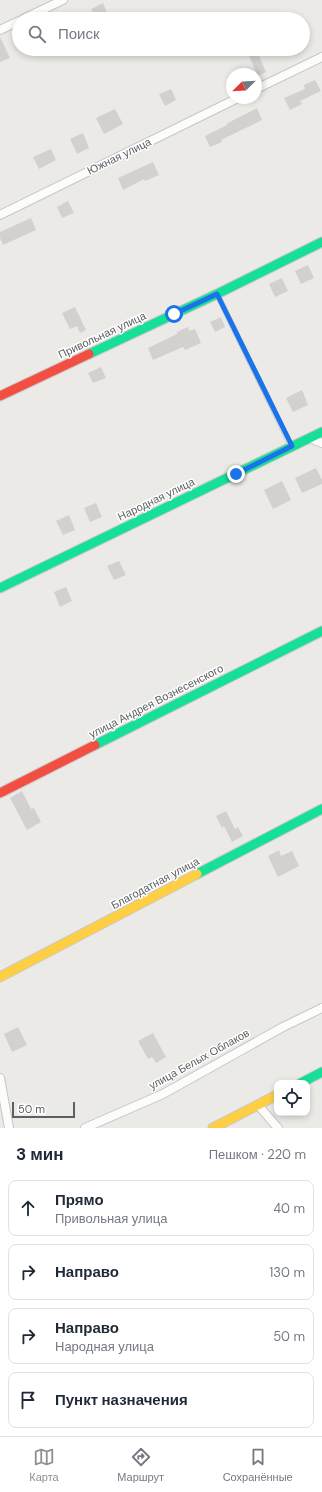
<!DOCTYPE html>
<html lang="ru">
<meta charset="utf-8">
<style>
body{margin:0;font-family:"DM Sans",sans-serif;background:#f6f6f7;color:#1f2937}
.controls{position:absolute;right:12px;bottom:12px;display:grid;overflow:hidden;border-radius:8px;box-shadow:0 2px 6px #0003}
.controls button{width:36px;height:36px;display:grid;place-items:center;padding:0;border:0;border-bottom:1px solid #e0e1e3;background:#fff;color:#1f2937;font:20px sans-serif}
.compass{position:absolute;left:226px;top:68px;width:36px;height:36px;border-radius:50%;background:#fff;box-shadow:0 2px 6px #0003;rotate:246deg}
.scale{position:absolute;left:12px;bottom:10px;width:63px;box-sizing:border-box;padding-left:4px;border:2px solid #5d6063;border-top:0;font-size:11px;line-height:14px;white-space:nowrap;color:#5d6063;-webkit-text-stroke:3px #fff;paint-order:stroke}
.stop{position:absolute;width:12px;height:12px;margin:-9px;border:3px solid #1a73e8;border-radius:50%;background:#fff}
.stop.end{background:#1a73e8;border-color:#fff;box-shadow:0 1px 4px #0008}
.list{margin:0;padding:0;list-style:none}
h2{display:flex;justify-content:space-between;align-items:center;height:52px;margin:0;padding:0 16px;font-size:17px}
h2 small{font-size:13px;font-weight:400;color:#747a83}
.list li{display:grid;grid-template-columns:26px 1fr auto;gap:12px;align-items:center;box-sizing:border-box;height:56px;margin:0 8px 8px;padding:0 8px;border:1px solid #e0e1e3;border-radius:8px}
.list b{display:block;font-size:15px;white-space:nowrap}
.list p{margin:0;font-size:13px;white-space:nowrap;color:#747a83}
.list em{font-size:13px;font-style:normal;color:#747a83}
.icon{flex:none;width:22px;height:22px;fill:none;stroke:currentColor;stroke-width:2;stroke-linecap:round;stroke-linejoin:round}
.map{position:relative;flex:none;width:322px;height:1128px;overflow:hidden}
.search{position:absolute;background:#fff;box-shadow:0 2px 6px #0003;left:12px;right:12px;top:12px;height:44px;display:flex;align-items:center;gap:10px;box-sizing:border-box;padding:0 14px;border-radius:22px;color:#747a83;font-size:15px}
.sheet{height:308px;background:#fff}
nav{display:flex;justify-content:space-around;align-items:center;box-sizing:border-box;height:56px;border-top:1px solid #e0e1e3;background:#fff;font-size:11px;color:#747a83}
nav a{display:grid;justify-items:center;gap:2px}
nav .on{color:#8f9091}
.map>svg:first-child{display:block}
.building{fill:#d2d1cf}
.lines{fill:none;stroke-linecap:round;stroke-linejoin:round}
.lane-casing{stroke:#c6c6c6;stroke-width:6}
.street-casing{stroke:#c6c6c6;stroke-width:10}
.fast-casing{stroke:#c8c8c8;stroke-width:11}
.slow-casing{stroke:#c8c8c8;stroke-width:11}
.jam-casing{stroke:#c8c8c8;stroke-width:11}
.lane{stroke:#fcfcfb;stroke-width:4}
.street{stroke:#fcfcfb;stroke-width:8}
.fast{stroke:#16e098;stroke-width:9}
.slow{stroke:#ffcf43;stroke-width:9}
.jam{stroke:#f24e42;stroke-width:9}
.route{stroke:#1a73e8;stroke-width:5}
.labels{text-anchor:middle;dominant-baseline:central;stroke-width:3;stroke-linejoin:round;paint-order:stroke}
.street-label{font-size:11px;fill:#5d6063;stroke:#fff}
</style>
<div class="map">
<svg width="322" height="1128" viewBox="0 0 322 1128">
<rect width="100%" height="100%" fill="#ebeae7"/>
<g class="building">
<polygon points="103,3 108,15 100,19 96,19 91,9"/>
<polygon points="0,37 10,58 0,62"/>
<polygon points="246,49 256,49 266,72 258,76"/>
<polygon points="315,80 321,91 300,101 302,104 290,110 284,98 305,89 304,85"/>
<polygon points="171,89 176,100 165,106 159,94"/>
<polygon points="257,108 262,120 221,140 222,142 210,147 205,136 227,125 226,124"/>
<polygon points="115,109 123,124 104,134 96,118"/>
<polygon points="83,133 89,148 77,154 70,139"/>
<polygon points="51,149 56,160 39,169 33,157"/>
<polygon points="153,162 159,175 145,181 144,179 123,190 118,178"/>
<polygon points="68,201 74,213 62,218 57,207"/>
<polygon points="31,218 36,230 3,245 0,238 0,232"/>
<polygon points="308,265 314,278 301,284 295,271"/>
<polygon points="282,278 288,291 275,297 269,284"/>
<polygon points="75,307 86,330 80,333 77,326 70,329 62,313"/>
<polygon points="221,317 225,327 215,332 210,322"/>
<polygon points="188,327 189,331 195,329 201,343 185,350 183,347 153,360 148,348 177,334 177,332"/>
<polygon points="101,367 106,378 93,383 88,373"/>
<polygon points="302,390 308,405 293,412 286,398"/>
<polygon points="316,468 322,480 322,484 302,493 295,478"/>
<polygon points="282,481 291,500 273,509 264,490"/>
<polygon points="96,503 102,517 90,522 84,508"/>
<polygon points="69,515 75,530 63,535 56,521"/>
<polygon points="119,561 126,575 114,580 107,566"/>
<polygon points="66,587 72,601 60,607 54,592"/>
<polygon points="22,791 31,809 34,808 41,822 27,830 10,798"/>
<polygon points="226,811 235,829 238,827 243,836 232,842 224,826 222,828 216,816"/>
<polygon points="279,850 281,856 292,851 299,866 278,877 268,856"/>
<polygon points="18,1027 27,1045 12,1052 4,1034"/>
<polygon points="153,1033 166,1057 156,1063 152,1057 148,1059 138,1041"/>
</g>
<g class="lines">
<defs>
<polyline id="lane" points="218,296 291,446"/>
<g id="street">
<polyline points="23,19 63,0"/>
<polyline points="0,30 19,21"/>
<polyline points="256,89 322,57"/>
<polyline points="0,215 238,98"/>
<polyline points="310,438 322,443"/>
<polyline points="0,1078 9,1128"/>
<polyline points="258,1105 278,1128"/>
<polyline points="85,1128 163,1094 283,1027 322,1008"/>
</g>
<g id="fast">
<polyline points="89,354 217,294 322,242"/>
<polyline points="0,588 322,432"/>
<polyline points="95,745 322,631"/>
<polyline points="197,874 322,809"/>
<polyline points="301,1083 322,1072"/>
</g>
<g id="slow">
<polyline points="0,977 197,874"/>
<polyline points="213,1128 277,1095"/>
</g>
<g id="jam">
<polyline points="0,396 89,354"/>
<polyline points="0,793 95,745"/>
</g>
</defs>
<use href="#lane" class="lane-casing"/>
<use href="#street" class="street-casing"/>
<use href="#fast" class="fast-casing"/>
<use href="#slow" class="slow-casing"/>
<use href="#jam" class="jam-casing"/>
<use href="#lane" class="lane"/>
<use href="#street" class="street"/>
<use href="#fast" class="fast"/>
<use href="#slow" class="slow"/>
<use href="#jam" class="jam"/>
</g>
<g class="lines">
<polyline class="route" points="174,314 217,294 292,446 236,474"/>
</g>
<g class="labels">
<g class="street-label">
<text transform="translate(119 156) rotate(-26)">Южная улица</text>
<text transform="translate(102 335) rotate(-25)">Привольная улица</text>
<text transform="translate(156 499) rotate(-26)">Народная улица</text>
<text transform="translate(156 701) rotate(-27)">улица Андрея Вознесенского</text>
<text transform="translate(155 883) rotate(-28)">Благодатная улица</text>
<text transform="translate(199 1059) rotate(-29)">улица Белых Облаков</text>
</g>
</g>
</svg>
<div class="controls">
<button><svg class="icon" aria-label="locate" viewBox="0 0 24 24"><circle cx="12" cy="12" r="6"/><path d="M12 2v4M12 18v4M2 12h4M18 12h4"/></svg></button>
</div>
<svg class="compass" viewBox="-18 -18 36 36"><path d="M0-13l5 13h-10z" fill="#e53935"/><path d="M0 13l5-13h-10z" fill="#747a83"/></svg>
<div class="scale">50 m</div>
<div class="stop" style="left:174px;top:314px"></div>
<div class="stop end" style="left:236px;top:474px"></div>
<div class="search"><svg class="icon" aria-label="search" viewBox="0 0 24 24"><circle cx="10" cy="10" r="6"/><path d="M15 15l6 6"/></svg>Поиск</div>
</div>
<section class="sheet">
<h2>3 мин<small>Пешком · 220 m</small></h2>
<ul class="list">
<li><svg class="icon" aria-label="ahead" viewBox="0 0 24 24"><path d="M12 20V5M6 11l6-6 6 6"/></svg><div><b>Прямо</b><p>Привольная улица</p></div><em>40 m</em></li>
<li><svg class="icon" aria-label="right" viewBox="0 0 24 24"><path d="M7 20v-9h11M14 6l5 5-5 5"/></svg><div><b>Направо</b></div><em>130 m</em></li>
<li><svg class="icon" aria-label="right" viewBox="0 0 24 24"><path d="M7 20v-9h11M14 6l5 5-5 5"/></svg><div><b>Направо</b><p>Народная улица</p></div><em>50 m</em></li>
<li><svg class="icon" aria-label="arrive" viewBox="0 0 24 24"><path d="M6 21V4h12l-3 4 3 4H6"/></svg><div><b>Пункт назначения</b></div></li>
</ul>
</section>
<nav>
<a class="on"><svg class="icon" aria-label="map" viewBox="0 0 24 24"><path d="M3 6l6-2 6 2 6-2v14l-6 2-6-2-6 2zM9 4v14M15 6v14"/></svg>Карта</a>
<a><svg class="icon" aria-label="directions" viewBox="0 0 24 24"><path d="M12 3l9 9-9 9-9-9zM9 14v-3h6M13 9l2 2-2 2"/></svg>Маршрут</a>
<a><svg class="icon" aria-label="saved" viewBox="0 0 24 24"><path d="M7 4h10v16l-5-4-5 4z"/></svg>Сохранённые</a>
</nav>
